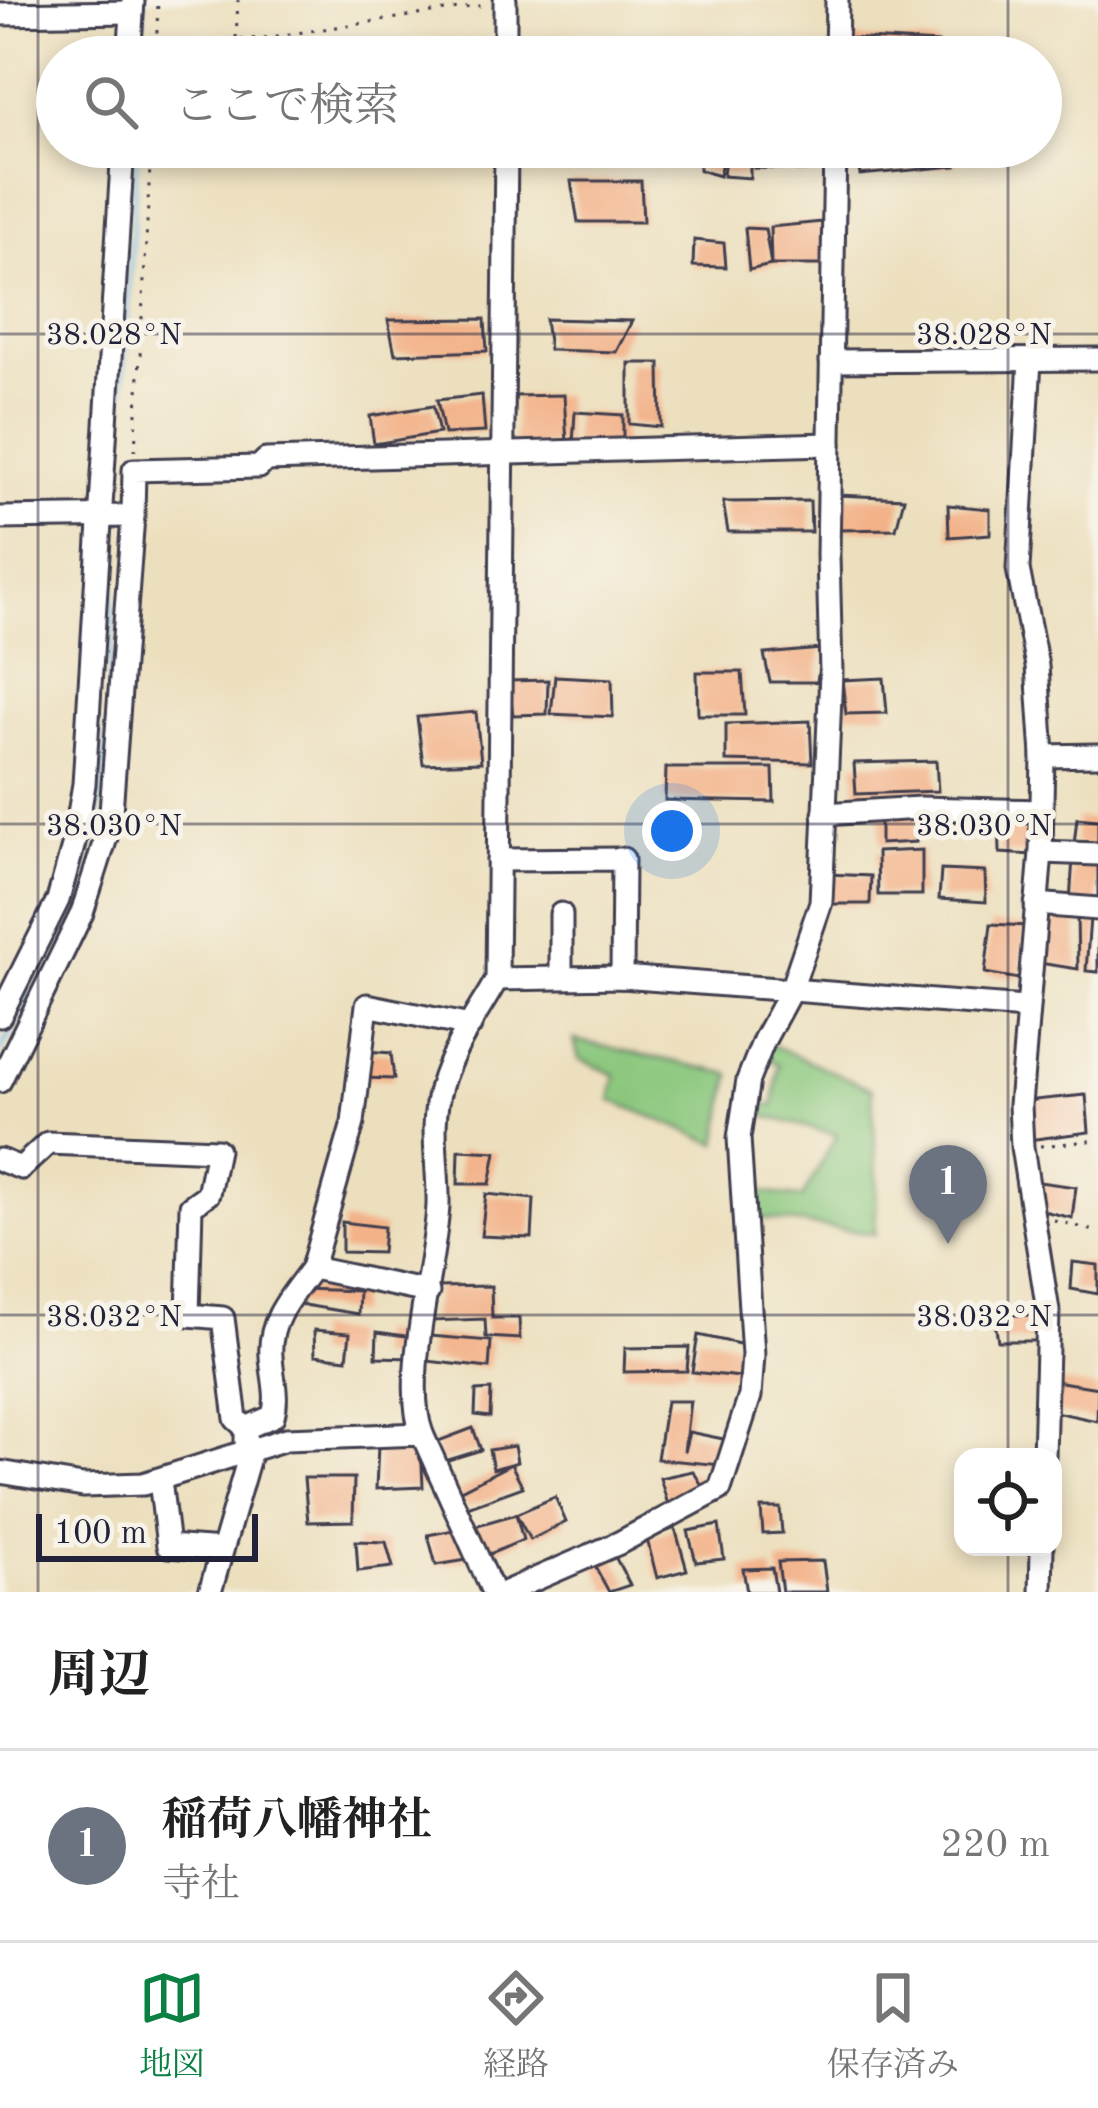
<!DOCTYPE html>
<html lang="ja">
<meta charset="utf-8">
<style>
body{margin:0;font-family:"Old Standard TT","Noto Serif JP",serif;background:#f6f6f6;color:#222}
.controls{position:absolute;right:36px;bottom:36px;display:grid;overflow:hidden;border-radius:24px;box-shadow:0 6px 18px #0003}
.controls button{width:108px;height:108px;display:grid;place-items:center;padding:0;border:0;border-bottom:3px solid #e0e0e0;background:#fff;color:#222;font:60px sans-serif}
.scale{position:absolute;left:36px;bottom:30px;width:222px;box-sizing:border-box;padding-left:12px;border:6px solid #22223b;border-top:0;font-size:33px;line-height:42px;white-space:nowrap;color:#22223b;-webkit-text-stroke:9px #f7f3e8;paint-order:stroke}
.you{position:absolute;left:672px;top:831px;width:42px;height:42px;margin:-30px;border:9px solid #fff;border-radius:50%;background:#1a73e8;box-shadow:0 0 0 18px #1a73e833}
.badge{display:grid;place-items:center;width:78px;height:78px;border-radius:50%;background:#0b8043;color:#fff;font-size:39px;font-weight:700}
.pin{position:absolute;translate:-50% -99px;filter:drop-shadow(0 3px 6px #0008)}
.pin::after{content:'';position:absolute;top:63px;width:42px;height:36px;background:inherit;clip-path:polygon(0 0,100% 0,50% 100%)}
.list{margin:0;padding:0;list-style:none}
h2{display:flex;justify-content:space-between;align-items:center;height:156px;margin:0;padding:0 48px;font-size:51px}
h2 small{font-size:39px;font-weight:400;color:#767676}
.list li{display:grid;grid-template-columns:78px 1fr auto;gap:36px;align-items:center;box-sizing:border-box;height:192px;padding:0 48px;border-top:3px solid #e0e0e0}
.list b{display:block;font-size:45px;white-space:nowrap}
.list p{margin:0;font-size:39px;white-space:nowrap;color:#767676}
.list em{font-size:39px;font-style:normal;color:#767676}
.icon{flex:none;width:66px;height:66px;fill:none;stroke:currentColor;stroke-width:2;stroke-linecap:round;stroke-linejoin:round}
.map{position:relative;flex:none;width:1098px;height:1592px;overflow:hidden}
.search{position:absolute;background:#fff;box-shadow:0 6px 18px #0003;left:36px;right:36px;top:36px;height:132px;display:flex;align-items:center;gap:30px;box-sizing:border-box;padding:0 42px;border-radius:66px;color:#767676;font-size:45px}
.sheet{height:348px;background:#fff}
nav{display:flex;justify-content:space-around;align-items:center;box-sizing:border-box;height:168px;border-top:3px solid #e0e0e0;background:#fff;font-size:33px;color:#767676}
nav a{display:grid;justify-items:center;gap:6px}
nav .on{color:#0b8043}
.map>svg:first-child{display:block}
.green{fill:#8ac77d;stroke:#56745c;stroke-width:3}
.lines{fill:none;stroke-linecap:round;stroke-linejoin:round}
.stream{stroke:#6bbae6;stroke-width:4.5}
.building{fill:#f3b289}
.minor-casing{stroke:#403e4e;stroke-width:27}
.path{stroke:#403e4e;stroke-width:3;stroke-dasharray:3 9;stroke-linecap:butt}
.minor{stroke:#fff;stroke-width:21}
.ticks{fill:none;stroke:#22223b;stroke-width:3;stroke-opacity:0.45}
.ticks-label{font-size:30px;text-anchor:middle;fill:#22223b;stroke:#f7f3e8;stroke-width:10;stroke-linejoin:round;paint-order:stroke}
</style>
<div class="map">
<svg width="1098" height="1592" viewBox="0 0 1098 1592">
<rect width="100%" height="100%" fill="#f7f3e8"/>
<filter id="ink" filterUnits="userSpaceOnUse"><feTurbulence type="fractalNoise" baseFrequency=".00833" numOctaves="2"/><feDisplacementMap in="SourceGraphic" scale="24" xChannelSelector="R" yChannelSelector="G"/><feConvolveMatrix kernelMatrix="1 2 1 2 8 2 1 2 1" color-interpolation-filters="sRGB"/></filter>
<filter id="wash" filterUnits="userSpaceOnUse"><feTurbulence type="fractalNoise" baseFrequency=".004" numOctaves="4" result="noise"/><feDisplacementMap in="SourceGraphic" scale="48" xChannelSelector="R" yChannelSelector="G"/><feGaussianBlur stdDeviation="2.7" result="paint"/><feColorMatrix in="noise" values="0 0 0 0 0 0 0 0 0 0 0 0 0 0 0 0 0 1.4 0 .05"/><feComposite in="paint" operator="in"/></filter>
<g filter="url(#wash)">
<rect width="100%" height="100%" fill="#ecdfbd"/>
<g class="green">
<polygon points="574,1040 731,1074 718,1144 611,1100 616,1075 579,1059"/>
<polygon points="770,1044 872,1089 877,1181 875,1234 752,1217 749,1190 802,1198 837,1135 750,1112 752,1102 774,1106 779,1064 764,1057"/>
</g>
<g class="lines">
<g class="stream">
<polyline points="141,57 144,0"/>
<polyline points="116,507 137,147"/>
<path d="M 43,970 C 56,939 71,908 82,876 C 116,772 109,634 115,524"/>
<polyline points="0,1052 32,991"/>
</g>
</g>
<g id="blocks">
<g class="building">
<polygon points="848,38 938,43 937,57 849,57"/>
<polygon points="699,147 725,147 719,176 699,170"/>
<polygon points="726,147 750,147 750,178 723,176"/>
<polygon points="754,147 789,147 789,169 754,168"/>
<polygon points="796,147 825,147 823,170 796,171"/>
<polygon points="855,147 953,147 956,166 860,175"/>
<polygon points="571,181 641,181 643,222 578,222"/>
<polygon points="833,221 825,265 771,265 770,227"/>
<polygon points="745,228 765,229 771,265 749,270"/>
<polygon points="694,240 724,243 726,267 693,266"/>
<polygon points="485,319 487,351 395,354 388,320"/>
<polygon points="545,319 632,321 616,352 549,350"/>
<polygon points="629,363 660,363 661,427 629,424"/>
<polygon points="482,395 485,432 444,434 437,400"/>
<polygon points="564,395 567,443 514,448 515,396"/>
<polygon points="433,406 439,433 374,444 370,416"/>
<polygon points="575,412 623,415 623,444 573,444"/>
<polygon points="837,495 904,498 896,529 837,530"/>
<polygon points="810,501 811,532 728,532 723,502"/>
<polygon points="948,505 990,509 990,534 949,537"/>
<polygon points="821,649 817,682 770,682 764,654"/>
<polygon points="697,672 742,672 745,715 698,715"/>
<polygon points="555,676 612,679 613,717 551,714"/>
<polygon points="884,678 887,713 846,714 842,680"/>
<polygon points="548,680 547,714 513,715 509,681"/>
<polygon points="476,712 481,762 423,764 417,717"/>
<polygon points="810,721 812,763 726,761 726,724"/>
<polygon points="936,761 938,791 856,794 854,763"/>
<polygon points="666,768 773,768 774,802 665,800"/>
<polygon points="916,812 916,842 880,844 880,816"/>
<polygon points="999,815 1031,817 1033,855 1000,853"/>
<polygon points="1077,818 1098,820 1098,847 1074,845"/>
<polygon points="922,850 922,895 878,895 877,852"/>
<polygon points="1073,859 1098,861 1098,904 1070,901"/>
<polygon points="941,870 985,872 986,902 939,899"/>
<polygon points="827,874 871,876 870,904 829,904"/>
<polygon points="1040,912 1077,913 1078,969 1039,963"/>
<polygon points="1090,918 1098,918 1098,972 1086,971"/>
<polygon points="991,924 1026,926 1019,979 985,973"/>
<polygon points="365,1051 391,1053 394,1079 363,1078"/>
<polygon points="1086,1095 1089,1132 1028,1140 1024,1101"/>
<polygon points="459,1150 496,1152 490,1184 458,1184"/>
<polygon points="1039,1182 1076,1187 1072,1218 1039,1210"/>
<polygon points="486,1194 534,1199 532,1238 481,1236"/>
<polygon points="342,1222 384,1227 382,1253 342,1252"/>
<polygon points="1073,1262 1098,1265 1098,1294 1071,1289"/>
<polygon points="491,1286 492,1318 519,1318 520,1339 486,1337 485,1319 431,1321 437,1287"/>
<polygon points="301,1289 359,1291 358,1314 298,1304"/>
<polygon points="994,1315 1039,1315 1039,1341 998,1341"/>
<polygon points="314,1330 350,1333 347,1359 315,1355"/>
<polygon points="377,1332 413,1337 412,1358 376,1357"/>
<polygon points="698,1335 744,1345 741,1377 692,1372"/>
<polygon points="430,1336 491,1341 489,1368 427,1361"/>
<polygon points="689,1347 687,1371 624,1372 625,1348"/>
<polygon points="1055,1381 1098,1388 1097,1421 1055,1412"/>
<polygon points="491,1390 490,1417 475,1415 476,1391"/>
<polygon points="666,1401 690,1401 684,1452 689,1432 728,1440 721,1465 657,1459"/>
<polygon points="473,1428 481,1450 442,1462 433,1443"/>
<polygon points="421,1445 423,1487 376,1489 378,1446"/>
<polygon points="514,1446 517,1462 511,1464 523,1487 465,1508 457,1492 511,1464 493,1469 489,1450"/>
<polygon points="693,1471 705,1490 669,1508 660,1478"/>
<polygon points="304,1478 354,1478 353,1521 308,1522"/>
<polygon points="555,1497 566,1522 530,1540 516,1514"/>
<polygon points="761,1508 780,1508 782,1533 763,1534"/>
<polygon points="516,1514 523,1540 485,1556 471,1527"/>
<polygon points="719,1525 724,1559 696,1562 688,1531"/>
<polygon points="675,1528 687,1570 657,1578 647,1539"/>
<polygon points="459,1529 467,1560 436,1565 428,1535"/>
<polygon points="356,1541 386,1542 393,1567 358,1571"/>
<polygon points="613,1553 630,1585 609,1592 591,1559"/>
<polygon points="823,1561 827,1592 782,1592 778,1562"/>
<polygon points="772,1568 776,1592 747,1592 743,1569"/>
</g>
</g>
</g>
<g filter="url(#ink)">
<use href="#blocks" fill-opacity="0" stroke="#403e4e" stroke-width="3"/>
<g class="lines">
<defs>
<g id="minor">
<polyline points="505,0 505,57"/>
<polyline points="0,14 132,12"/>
<polyline points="129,57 133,1"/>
<polyline points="836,57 837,0"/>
<polyline points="1030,360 1018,569 1037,666 1043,756 1041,852 1020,1105 1022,1147 1048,1311 1044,1457"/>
<polyline points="831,361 1098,359"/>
<polyline points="0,518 133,516 134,470 259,467 266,460 830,444"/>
<polyline points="1043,756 1098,755"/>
<polyline points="824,814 920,808 1042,811"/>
<polyline points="1041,852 1098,854"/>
<polyline points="498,860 623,859 622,977"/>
<polyline points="1036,904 1098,909"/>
<polyline points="561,914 561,976"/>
<polyline points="497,979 622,977 1025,1008"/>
<polyline points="0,1016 58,900 74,843 84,784 123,147"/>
<polyline points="0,1081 82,913 110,825 133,516"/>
<polyline points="0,1160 21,1168 48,1143 217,1150 208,1194 191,1206 188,1315 223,1318 236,1419 246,1428"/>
<polyline points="312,1268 353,1123 367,1005 470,1026"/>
<path d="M 422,1434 C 401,1377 435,1270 438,1205 C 439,1165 429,1125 441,1086 C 452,1048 478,1013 497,979 L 506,147"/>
<path d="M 246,1442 L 246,1428 L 273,1416 C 279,1396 272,1377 271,1356 C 268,1320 292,1295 312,1268 L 428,1292"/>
<polyline points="0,1472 83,1486 143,1484 286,1439 422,1434 493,1592"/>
<polyline points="160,1480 168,1546 222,1550"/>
<polyline points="210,1592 252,1447"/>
<polyline points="506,1592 619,1543 720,1489 750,1396 753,1355 739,1138 748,1080 764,1040 791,990 821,902 831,673 828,555 835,147"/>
<polyline points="1041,1592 1042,1547"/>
</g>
</defs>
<use href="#minor" class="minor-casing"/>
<g class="path">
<polyline points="236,38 238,0"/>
<polyline points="156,44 263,38 485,5"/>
<polyline points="156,57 158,0"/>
<polyline points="135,451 151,147"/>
<polyline points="1040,1146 1098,1140"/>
<polyline points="1054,1220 1098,1232"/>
</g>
<use href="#minor" class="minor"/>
</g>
</g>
<path class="ticks" d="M 38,0 L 38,1592M 1008,0 L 1008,57M 1008,147 L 1008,1457M 0,334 L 1098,334M 0,824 L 1098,824M 0,1315 L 1098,1315M 1008,1547 L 1008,1592"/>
<g class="ticks-label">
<text x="984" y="344">38.028°N</text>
<text x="114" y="344">38.028°N</text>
<text x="984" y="835">38.030°N</text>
<text x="114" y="835">38.030°N</text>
<text x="984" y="1326">38.032°N</text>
<text x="114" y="1326">38.032°N</text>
</g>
</svg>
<div class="controls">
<button><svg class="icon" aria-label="locate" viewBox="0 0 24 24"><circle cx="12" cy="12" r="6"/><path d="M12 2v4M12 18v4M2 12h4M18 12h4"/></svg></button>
</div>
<div class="scale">100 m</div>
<div class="you"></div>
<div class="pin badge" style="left:948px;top:1244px;background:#6b7280">1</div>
<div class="search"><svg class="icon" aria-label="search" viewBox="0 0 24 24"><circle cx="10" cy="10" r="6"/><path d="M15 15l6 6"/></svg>ここで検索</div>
</div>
<section class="sheet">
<h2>周辺<small></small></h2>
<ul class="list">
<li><span class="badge" style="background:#6b7280">1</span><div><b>稲荷八幡神社</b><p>寺社</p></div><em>220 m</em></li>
</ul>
</section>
<nav>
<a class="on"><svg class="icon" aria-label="map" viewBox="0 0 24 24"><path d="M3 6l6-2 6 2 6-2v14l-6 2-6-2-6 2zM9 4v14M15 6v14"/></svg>地図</a>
<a><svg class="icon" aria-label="directions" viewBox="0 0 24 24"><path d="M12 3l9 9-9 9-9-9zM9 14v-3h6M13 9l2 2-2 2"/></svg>経路</a>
<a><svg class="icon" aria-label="saved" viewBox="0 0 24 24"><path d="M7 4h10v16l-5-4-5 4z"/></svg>保存済み</a>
</nav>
